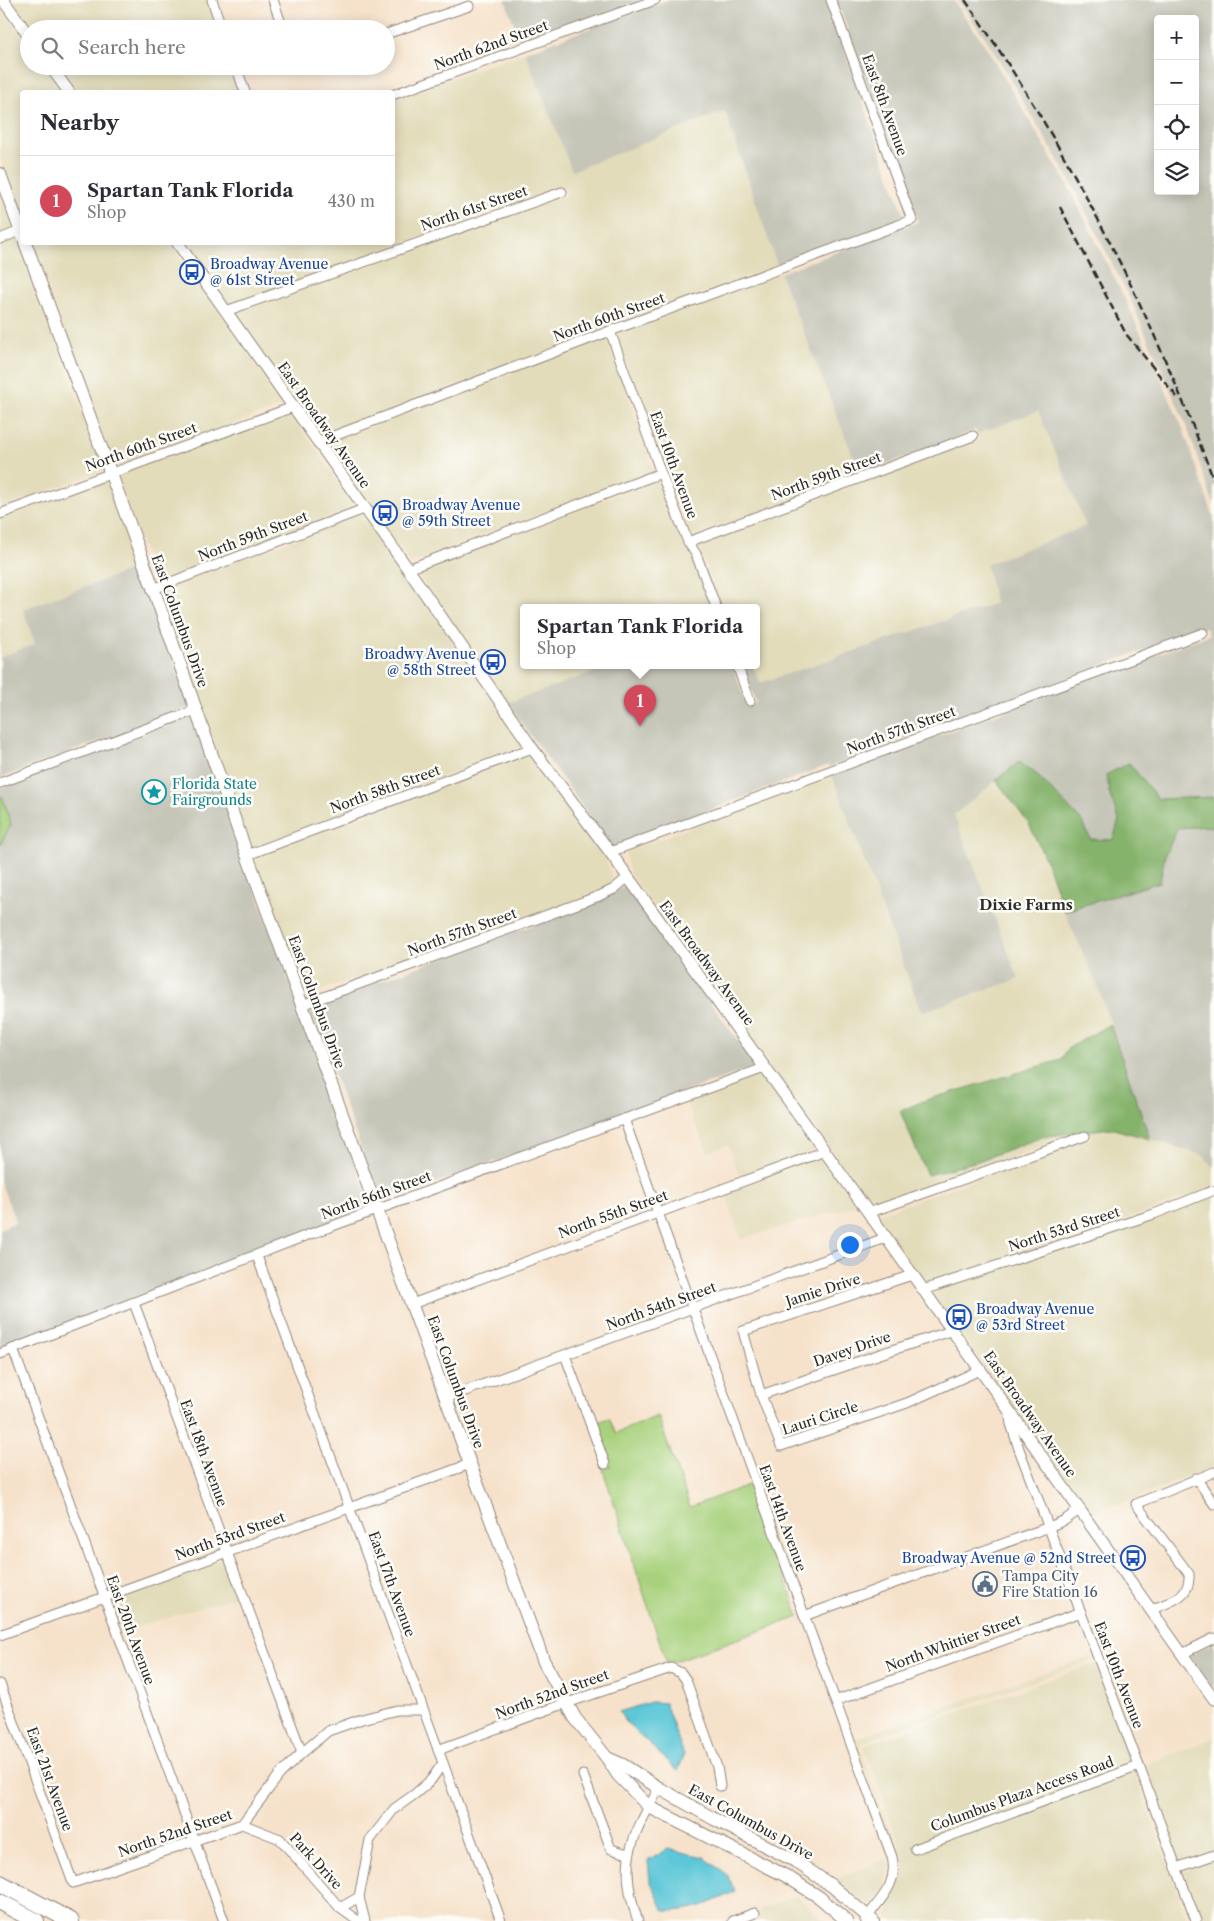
<!DOCTYPE html>
<meta charset="utf-8">
<style>
body{margin:0;font-family:"Libre Caslon Text",serif;background:#f7f7f7;color:#2b2b33}
.controls{position:absolute;right:15px;top:15px;display:grid;overflow:hidden;border-radius:5px;box-shadow:0 2px 12px #0003}
.controls button{width:45px;height:45px;display:grid;place-items:center;padding:0;border:0;border-bottom:1px solid #e1e1e2;background:#fff;color:#2b2b33;font:25px sans-serif}
.you{position:absolute;left:849px;top:1244px;width:18px;height:18px;margin:-12px;border:4px solid #fff;border-radius:50%;background:#1a73e8;box-shadow:0 0 0 8px #1a73e833}
.badge{display:grid;place-items:center;width:32px;height:32px;border-radius:50%;background:#d1495b;color:#fff;font-size:16px;font-weight:700}
.pin{position:absolute;translate:-50% -41px;filter:drop-shadow(0 1px 2px #0008)}
.pin::after{content:'';position:absolute;top:26px;width:18px;height:15px;background:inherit;clip-path:polygon(0 0,100% 0,50% 100%)}
.popup{position:absolute;left:520px;top:604px;width:240px;height:65px;box-sizing:border-box;display:grid;place-content:center;border-radius:5px;background:#fff;filter:drop-shadow(0 1px 4px #0005);font-size:16px;white-space:nowrap;color:#7c7c81}
.popup b{font-size:19px;color:#2b2b33}
.popup::after{content:'';position:absolute;left:50%;top:100%;margin-left:-10px;border:10px solid transparent;border-top-color:#fff}
.list{margin:0;padding:0;list-style:none}
h2{display:flex;justify-content:space-between;align-items:center;height:65px;margin:0;padding:0 20px;font-size:21px}
h2 small{font-size:16px;font-weight:400;color:#7c7c81}
.list li{display:grid;grid-template-columns:32px 1fr auto;gap:15px;align-items:center;box-sizing:border-box;height:90px;padding:0 20px;border-top:1px solid #e1e1e2}
.list b{display:block;font-size:19px;white-space:nowrap}
.list p{margin:0;font-size:16px;white-space:nowrap;color:#7c7c81}
.list em{font-size:16px;font-style:normal;color:#7c7c81}
.icon{flex:none;width:28px;height:28px;fill:none;stroke:currentColor;stroke-width:2;stroke-linecap:round;stroke-linejoin:round}
.map{position:relative;flex:none;width:1214px;height:1921px;overflow:hidden}
.search{position:absolute;background:#fff;box-shadow:0 2px 12px #0003;left:20px;top:20px;width:375px;height:55px;display:flex;align-items:center;gap:12px;box-sizing:border-box;padding:0 18px;border-radius:28px;color:#7c7c81;font-size:19px}
.panel{position:absolute;background:#fff;box-shadow:0 2px 12px #0003;left:20px;top:90px;width:375px;height:155px;border-radius:5px}
.map>svg:first-child{display:block}
.built{fill:#e2dcba}
.industrial{fill:#c5c5b8;fill-rule:evenodd}
.green{fill:#a7d17c;stroke:#697e54}
.forest{fill:#85b36c;stroke:#586f4c}
.water{fill:#5dc7d8;stroke:#447982}
.lines{fill:none;stroke-linecap:round;stroke-linejoin:round}
.minor-casing{stroke:#90867b;stroke-width:11}
.tertiary-casing{stroke:#90867b;stroke-width:13}
.secondary-casing{stroke:#90867b;stroke-width:14}
.motorway-casing{stroke:#90867b;stroke-width:18}
.minor{stroke:#fff;stroke-width:9}
.tertiary{stroke:#fff;stroke-width:11}
.secondary{stroke:#fff;stroke-width:12}
.motorway{stroke:#fff;stroke-width:16}
.rail{stroke:#2b2b2b;stroke-width:2.5;stroke-dasharray:8 4;stroke-linecap:butt}
.labels{text-anchor:middle;dominant-baseline:central;stroke-width:5;stroke-linejoin:round;paint-order:stroke}
.street-label{font-size:14px;fill:#2b2b2b;stroke:#fdfcf7}
.transit-label{font-size:14px;fill:#164399;stroke:#fdfcf7;text-anchor:start}
.culture-label{font-size:14px;fill:#0d838f;stroke:#fdfcf7;text-anchor:start}
.service-label{font-size:14px;fill:#4e5e75;stroke:#fdfcf7;text-anchor:start}
.neighbourhood-label{font-size:15px;font-weight:bold;fill:#2b2b2b;stroke:#fdfcf7}
</style>
<div class="map">
<svg width="1214" height="1921" viewBox="0 0 1214 1921">
<rect width="100%" height="100%" fill="#fdfcf7"/>
<filter id="ink" filterUnits="userSpaceOnUse"><feTurbulence type="fractalNoise" baseFrequency=".02" numOctaves="2"/><feDisplacementMap in="SourceGraphic" scale="10" xChannelSelector="R" yChannelSelector="G"/><feConvolveMatrix kernelMatrix="1 2 1 2 8 2 1 2 1" color-interpolation-filters="sRGB"/></filter>
<filter id="wash" filterUnits="userSpaceOnUse"><feTurbulence type="fractalNoise" baseFrequency=".0096" numOctaves="4" result="noise"/><feDisplacementMap in="SourceGraphic" scale="20" xChannelSelector="R" yChannelSelector="G"/><feGaussianBlur stdDeviation="1.12" result="paint"/><feColorMatrix in="noise" values="0 0 0 0 0 0 0 0 0 0 0 0 0 0 0 0 0 1.4 0 .05"/><feComposite in="paint" operator="in"/></filter>
<g filter="url(#wash)">
<rect width="100%" height="100%" fill="#f6e2cb"/>
<g class="built">
<polygon points="9,0 207,0 217,29 29,29"/>
<polygon points="0,5 29,45 29,66 44,66 63,92 22,92 22,220 0,160"/>
<polygon points="525,52 573,170 725,111 777,265 320,436 233,313 567,195 565,186 228,305 183,243 392,242 393,99"/>
<polygon points="56,66 230,66 240,92 75,92"/>
<polygon points="0,189 15,228 0,234"/>
<polygon points="18,237 103,470 0,509 0,243"/>
<polygon points="31,243 170,243 285,405 113,467"/>
<polygon points="780,273 860,474 691,537 665,471 616,333"/>
<polygon points="607,337 654,471 410,563 325,444"/>
<polygon points="1038,411 1086,526 986,564 995,602 759,683 752,665 756,665 756,607 721,607 701,553 695,545 979,439 977,434"/>
<polygon points="290,413 356,507 156,583 116,475"/>
<polygon points="106,479 139,567 23,609 35,644 0,657 0,519"/>
<polygon points="658,479 685,548 692,557 710,607 524,607 524,665 613,665 507,703 415,571"/>
<polygon points="361,514 403,571 525,746 251,849 159,591"/>
<polygon points="530,754 605,855 613,883 597,892 535,915 305,996 254,857"/>
<polygon points="832,775 921,1012 1019,979 954,815 996,780 1029,824 1047,863 1058,897 1098,987 1110,1024 1067,1048 1061,1060 926,1100 900,1111 927,1175 978,1161 1042,1137 1082,1132 870,1207 828,1145 766,1063 769,1061 630,874 625,852"/>
<polygon points="761,1074 817,1149 740,1177 728,1145 708,1152 685,1101"/>
<polygon points="1110,1128 1204,1156 1214,1169 1214,1186 1153,1210 925,1285 876,1215 1091,1138 1089,1131"/>
<polygon points="822,1156 856,1205 741,1239 725,1193"/>
<polygon points="1214,1195 1214,1467 1197,1472 1144,1495 1088,1514 1014,1408 1014,1405 1012,1405 931,1292 1156,1219"/>
<polygon points="224,1558 238,1596 123,1631 110,1599"/>
<polygon points="1091,1656 1093,1660 861,1743 860,1747 893,1842 896,1854 854,1739"/>
<polygon points="1095,1663 1188,1921 893,1921 888,1916 901,1878 903,1865 898,1840 864,1746"/>
<polygon points="1214,1738 1214,1850 1180,1862 1144,1765"/>
<polygon points="887,1858 889,1866 884,1886 880,1894 870,1906 837,1879"/>
<polygon points="1214,1859 1214,1921 1201,1921 1183,1870"/>
<polygon points="796,1895 823,1921 746,1921 761,1915 759,1910"/>
</g>
<g class="industrial">
<polygon points="505,0 642,0 522,43"/>
<polygon points="668,0 826,0 905,218 777,265 725,111 572,171 525,52"/>
<polygon points="837,0 953,0 983,42 1067,184 1127,303 1183,429 1214,518 1214,797 1158,799 1110,796 1119,820 1113,840 1090,839 1083,821 1036,774 1018,763 954,815 1019,979 921,1012 832,775 1209,635 1206,627 829,767 828,765 612,847 507,703 613,665 732,665 747,706 756,703 742,665 752,665 760,683 995,603 986,564 1086,526 1038,411 977,434 976,430 860,474 780,273 918,222"/>
<path d="M 958,0 L 1214,0 L 1214,505 L 1187,427 L 1131,301 L 1071,182 L 987,40 ZM 1158,19 L 1195,19 L 1195,191 L 1158,191 Z"/>
<polygon points="139,567 190,707 0,778 0,657 35,644 23,609"/>
<polygon points="193,716 371,1207 0,1349 0,1229 16,1222 0,1181 0,845 11,824 2,796 0,797 0,788"/>
<polygon points="1210,826 1214,828 1214,1169 1204,1156 1150,1139 1098,987 1064,911 1160,882 1165,854 1178,828"/>
<polygon points="626,885 756,1066 381,1203 309,1007 601,900"/>
<polygon points="1214,1643 1214,1691 1189,1655"/>
</g>
<g class="green">
<polygon points="2,796 11,824 0,845 0,797"/>
<polygon points="658,1416 690,1507 751,1484 799,1617 667,1664 603,1470 611,1466 596,1423 609,1418 616,1433"/>
</g>
<g class="forest">
<polygon points="1019,762 1036,774 1083,822 1090,839 1113,840 1119,820 1110,796 1106,775 1129,763 1158,799 1214,797 1214,828 1210,826 1178,828 1165,854 1160,882 1064,911 1047,863 1029,824 996,780"/>
<polygon points="1110,1024 1150,1139 1110,1128 1042,1137 978,1161 927,1175 900,1111 926,1100 1061,1060 1067,1049"/>
</g>
<g class="water">
<path d="M 651,1702 L 665,1703 L 684,1755 L 678,1771 C 667,1762 659,1753 649,1743 C 637,1732 629,1727 619,1712 Z"/>
<path d="M 668,1849 L 704,1857 L 728,1876 L 735,1891 C 709,1904 694,1911 664,1911 L 650,1880 L 648,1861 Z"/>
</g>
</g>
<g filter="url(#ink)">
<g class="lines">
<defs>
<g id="minor">
<polyline points="212,0 222,29"/>
<polyline points="273,0 283,29"/>
<polyline points="386,34 469,6"/>
<polyline points="236,66 245,92"/>
<polyline points="392,95 655,0"/>
<polyline points="0,239 22,230"/>
<polyline points="226,311 562,192"/>
<polyline points="610,331 661,473 688,542 696,554 716,607"/>
<polyline points="318,442 610,331 912,220 831,0"/>
<polyline points="0,514 293,407"/>
<polyline points="688,542 973,436"/>
<polyline points="408,569 661,473"/>
<polyline points="153,589 364,509"/>
<polyline points="737,665 750,701"/>
<polyline points="0,783 196,710"/>
<polyline points="610,852 1203,633"/>
<polyline points="247,855 532,748"/>
<polyline points="302,1005 599,896 614,889 627,878"/>
<path d="M 624,1119 L 892,1857 C 899,1885 879,1900 865,1920"/>
<polyline points="868,1213 1085,1136"/>
<polyline points="257,1256 501,1921"/>
<polyline points="912,1275 743,1331 761,1395 781,1446 907,1403 980,1370"/>
<polyline points="923,1290 1154,1214 1212,1191"/>
<polyline points="134,1303 302,1753"/>
<polyline points="412,1304 825,1151"/>
<polyline points="13,1349 224,1921"/>
<polyline points="0,1354 305,1236 764,1068"/>
<polyline points="565,1355 605,1464"/>
<polyline points="761,1395 883,1353 951,1331"/>
<polyline points="446,1398 885,1238"/>
<polyline points="1009,1410 1011,1424 1019,1449 1139,1766 1196,1921"/>
<polyline points="1196,1478 1214,1504"/>
<path d="M 1150,1610 C 1169,1602 1191,1598 1189,1574 L 1136,1504 L 1214,1472"/>
<polyline points="804,1616 1049,1527 1065,1520 1079,1510"/>
<polyline points="0,1635 470,1464"/>
<polyline points="1182,1654 1214,1638"/>
<polyline points="0,1684 73,1883 242,1824 280,1774 302,1753 328,1731 362,1719 397,1710 423,1710"/>
<polyline points="835,1701 1081,1612"/>
<polyline points="438,1750 558,1706 671,1668 681,1673 686,1680 717,1767 720,1786"/>
<polyline points="583,1775 611,1849 628,1854"/>
<polyline points="242,1824 280,1839 340,1908 358,1921"/>
<polyline points="915,1849 1139,1766"/>
<polyline points="1176,1868 1214,1855"/>
<polyline points="340,1908 359,1897"/>
<polyline points="365,1921 359,1897 370,1840 394,1809 415,1794 431,1780 443,1763"/>
<path d="M 638,1921 C 617,1862 631,1840 659,1788"/>
<polyline points="733,1921 755,1913"/>
</g>
<g id="tertiary">
<polyline points="3,0 29,36"/>
<polyline points="50,66 69,92"/>
<polyline points="177,242 408,569 532,748 610,852 814,1136 1214,1699"/>
</g>
<g id="secondary">
<polyline points="0,174 22,235"/>
<polyline points="25,242 152,585 247,855 470,1464 544,1662 575,1718 607,1758 618,1775 649,1807 786,1876 819,1897 847,1921"/>
<polyline points="607,1758 623,1765 659,1788 714,1819 795,1861 832,1886 873,1921"/>
</g>
<g id="motorway">
<polyline points="0,1883 71,1921"/>
<polyline points="0,1902 36,1921"/>
</g>
</defs>
<use href="#minor" class="minor-casing"/>
<use href="#tertiary" class="tertiary-casing"/>
<use href="#secondary" class="secondary-casing"/>
<use href="#motorway" class="motorway-casing"/>
<use href="#minor" class="minor"/>
<use href="#tertiary" class="tertiary"/>
<use href="#secondary" class="secondary"/>
<use href="#motorway" class="motorway"/>
<g class="rail">
<path d="M 965,0 C 1069,148 1151,312 1214,481"/>
<polyline points="1060,207 1126,334 1177,397"/>
</g>
</g>
</g>
<defs>
<symbol id="bus-ring" viewBox="-11 -11 22 22"><circle r="9.5" fill="#fdfcf7" stroke="#1a4fb4" stroke-width="1.5"/><path d="M-5-6H5V4H4V6H2V4H-2V6H-4V4H-5ZM-3.5-4V0h7V-4ZM-3.5 1.2v1.5H-2V1.2ZM2 1.2v1.5H3.5V1.2Z" fill="#1a4fb4"/></symbol>
<symbol id="sight-ring" viewBox="-11 -11 22 22"><circle r="9.5" fill="#fdfcf7" stroke="#0f9aa8" stroke-width="1.5"/><path d="M0-6L1.8-2.2L6-1.7L2.9 1.2L3.7 5.4L0 3.3L-3.7 5.4L-2.9 1.2L-6-1.7L-1.8-2.2Z" fill="#0f9aa8"/></symbol>
<symbol id="civic-ring" viewBox="-11 -11 22 22"><circle r="9.5" fill="#fdfcf7" stroke="#5c6f8a" stroke-width="1.5"/><path d="M-.6-6.5H3V-4.5H.6V-3L4-1V1h2V6H-6V1h2V-1L-.6-3ZM-1.2 2.5V6h2.4V2.5Z" fill="#5c6f8a"/></symbol>
</defs>
<g fill-rule="evenodd">
<use href="#bus-ring" x="178" y="258" width="28" height="28"/>
<use href="#bus-ring" x="371" y="499" width="28" height="28"/>
<use href="#bus-ring" x="479" y="648" width="28" height="28"/>
<use href="#sight-ring" x="140" y="778" width="28" height="28"/>
<use href="#bus-ring" x="945" y="1303" width="28" height="28"/>
<use href="#bus-ring" x="1119" y="1544" width="28" height="28"/>
<use href="#civic-ring" x="971" y="1570" width="28" height="28"/>
</g>
<g class="labels">
<g class="street-label">
<text transform="translate(491 45) rotate(-20)">North 62nd Street</text>
<text transform="translate(885 105) rotate(70)">East 8th Avenue</text>
<text transform="translate(474 208) rotate(-19)">North 61st Street</text>
<text transform="translate(609 317) rotate(-20)">North 60th Street</text>
<text transform="translate(324 425) rotate(55)">East Broadway Avenue</text>
<text transform="translate(141 447) rotate(-20)">North 60th Street</text>
<text transform="translate(674 465) rotate(70)">East 10th Avenue</text>
<text transform="translate(826 476) rotate(-20)">North 59th Street</text>
<text transform="translate(253 536) rotate(-21)">North 59th Street</text>
<text transform="translate(180 621) rotate(70)">East Columbus Drive</text>
<text transform="translate(901 730) rotate(-20)">North 57th Street</text>
<text transform="translate(385 789) rotate(-20)">North 58th Street</text>
<text transform="translate(462 932) rotate(-20)">North 57th Street</text>
<text transform="translate(707 963) rotate(54)">East Broadway Avenue</text>
<text transform="translate(317 1002) rotate(70)">East Columbus Drive</text>
<text transform="translate(376 1195) rotate(-20)">North 56th Street</text>
<text transform="translate(613 1214) rotate(-20)">North 55th Street</text>
<text transform="translate(1064 1229) rotate(-18)">North 53rd Street</text>
<text transform="translate(823 1290) rotate(-18)">Jamie Drive</text>
<text transform="translate(661 1306) rotate(-20)">North 54th Street</text>
<text transform="translate(852 1349) rotate(-19)">Davey Drive</text>
<text transform="translate(456 1382) rotate(70)">East Columbus Drive</text>
<text transform="translate(1030 1414) rotate(55)">East Broadway Avenue</text>
<text transform="translate(820 1418) rotate(-18)">Lauri Circle</text>
<text transform="translate(204 1453) rotate(70)">East 18th Avenue</text>
<text transform="translate(783 1518) rotate(70)">East 14th Avenue</text>
<text transform="translate(230 1536) rotate(-20)">North 53rd Street</text>
<text transform="translate(392 1584) rotate(70)">East 17th Avenue</text>
<text transform="translate(131 1630) rotate(70)">East 20th Avenue</text>
<text transform="translate(953 1643) rotate(-20)">North Whittier Street</text>
<text transform="translate(1119 1675) rotate(69)">East 10th Avenue</text>
<text transform="translate(552 1694) rotate(-20)">North 52nd Street</text>
<text transform="translate(50 1779) rotate(70)">East 21st Avenue</text>
<text transform="translate(1022 1794) rotate(-20)">Columbus Plaza Access Road</text>
<text transform="translate(751 1822) rotate(29)">East Columbus Drive</text>
<text transform="translate(175 1833) rotate(-19)">North 52nd Street</text>
<text transform="translate(316 1861) rotate(48)">Park Drive</text>
</g>
<g class="transit-label">
<text x="210" y="264">Broadway Avenue<tspan x="210" dy="16">@ 61st Street</tspan></text>
<text x="402" y="505">Broadway Avenue<tspan x="402" dy="16">@ 59th Street</tspan></text>
<text x="476" y="654" text-anchor="end">Broadwy Avenue<tspan x="476" dy="16">@ 58th Street</tspan></text>
<text x="976" y="1309">Broadway Avenue<tspan x="976" dy="16">@ 53rd Street</tspan></text>
<text x="1116" y="1558" text-anchor="end">Broadway Avenue @ 52nd Street</text>
</g>
<g class="culture-label">
<text x="172" y="784">Florida State<tspan x="172" dy="16">Fairgrounds</tspan></text>
</g>
<g class="service-label">
<text x="1002" y="1576">Tampa City<tspan x="1002" dy="16">Fire Station 16</tspan></text>
</g>
<g class="neighbourhood-label">
<text x="1026" y="904">Dixie Farms</text>
</g>
</g>
</svg>
<div class="controls">
<button>+</button>
<button>−</button>
<button><svg class="icon" aria-label="locate" viewBox="0 0 24 24"><circle cx="12" cy="12" r="6"/><path d="M12 2v4M12 18v4M2 12h4M18 12h4"/></svg></button>
<button><svg class="icon" aria-label="layers" viewBox="0 0 24 24"><path d="M12 4l9 5-9 5-9-5zM3 14l9 5 9-5"/></svg></button>
</div>
<div class="you"></div>
<div class="pin badge" style="left:640px;top:726px">1</div>
<div class="popup"><b>Spartan Tank Florida</b>Shop</div>
<div class="search"><svg class="icon" aria-label="search" viewBox="0 0 24 24"><circle cx="10" cy="10" r="6"/><path d="M15 15l6 6"/></svg>Search here</div>
<section class="panel">
<h2>Nearby<small></small></h2>
<ul class="list">
<li><span class="badge">1</span><div><b>Spartan Tank Florida</b><p>Shop</p></div><em>430 m</em></li>
</ul>
</section>
</div>
